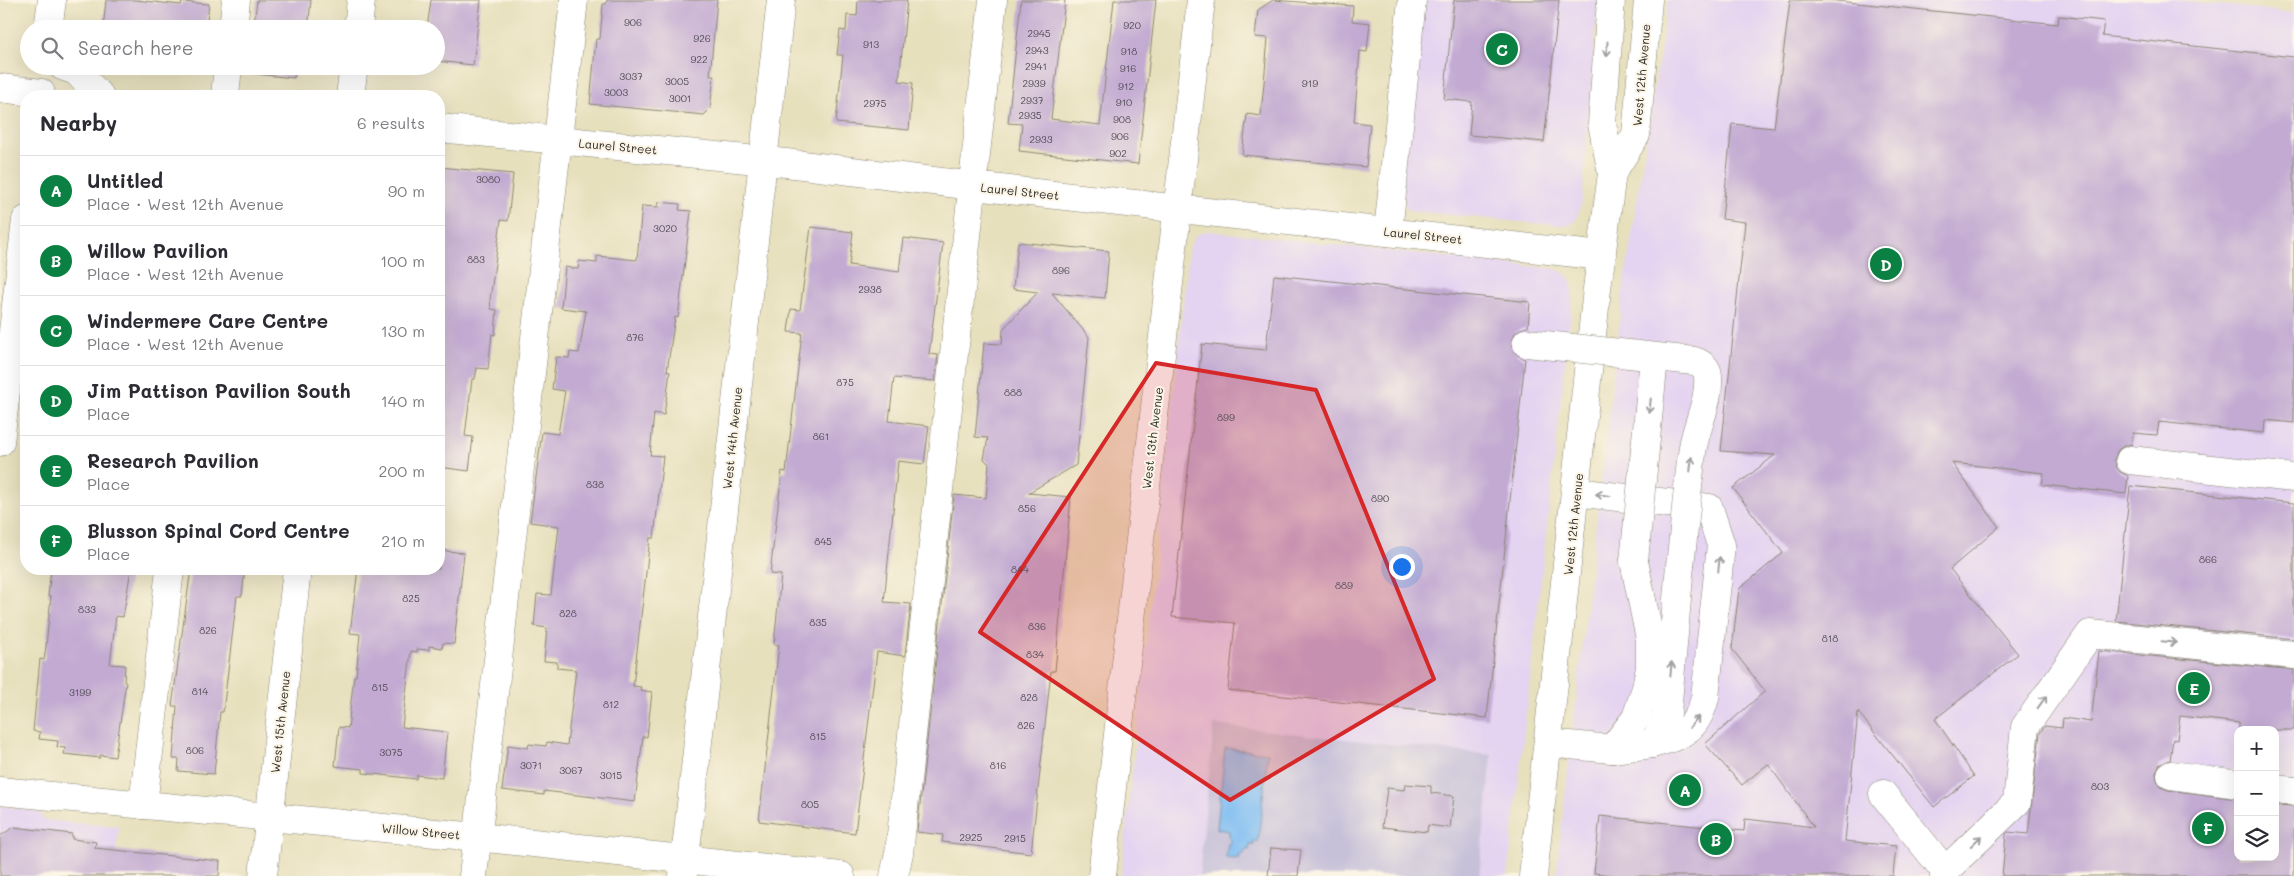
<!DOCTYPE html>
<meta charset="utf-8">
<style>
body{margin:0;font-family:Mali,sans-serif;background:#f7f7f7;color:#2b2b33}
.controls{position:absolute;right:15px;bottom:15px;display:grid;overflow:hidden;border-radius:10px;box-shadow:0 5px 20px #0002}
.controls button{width:45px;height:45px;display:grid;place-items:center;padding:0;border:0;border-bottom:1px solid #e1e1e2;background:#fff;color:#2b2b33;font:25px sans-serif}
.you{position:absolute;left:1401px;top:566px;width:18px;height:18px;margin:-12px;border:4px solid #fff;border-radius:50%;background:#1a73e8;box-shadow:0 0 0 8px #1a73e833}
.badge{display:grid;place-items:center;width:32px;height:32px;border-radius:50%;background:#0b8043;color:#fff;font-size:16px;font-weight:700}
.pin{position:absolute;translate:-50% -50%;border:2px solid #fff;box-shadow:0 1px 5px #0006}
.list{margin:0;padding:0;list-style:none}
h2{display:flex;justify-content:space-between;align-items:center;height:65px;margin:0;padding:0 20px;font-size:21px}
h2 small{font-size:16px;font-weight:400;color:#7c7c81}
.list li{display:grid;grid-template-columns:32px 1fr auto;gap:15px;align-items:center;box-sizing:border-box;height:70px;padding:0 20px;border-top:1px solid #e1e1e2}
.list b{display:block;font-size:19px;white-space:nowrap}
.list p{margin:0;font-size:16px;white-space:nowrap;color:#7c7c81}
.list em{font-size:16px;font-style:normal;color:#7c7c81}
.icon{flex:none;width:28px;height:28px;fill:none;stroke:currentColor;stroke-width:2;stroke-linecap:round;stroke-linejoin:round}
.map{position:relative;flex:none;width:2294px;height:876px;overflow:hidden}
.search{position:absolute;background:#fff;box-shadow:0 5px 20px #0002;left:20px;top:20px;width:425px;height:55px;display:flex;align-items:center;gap:12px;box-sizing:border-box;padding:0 18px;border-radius:28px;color:#7c7c81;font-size:19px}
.panel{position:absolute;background:#fff;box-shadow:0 5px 20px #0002;left:20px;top:90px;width:425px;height:485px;border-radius:20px}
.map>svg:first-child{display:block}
.built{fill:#e4d3f1;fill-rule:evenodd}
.industrial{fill:#c6c0d9}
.water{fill:#7fbdf3;stroke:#55748f}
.building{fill:#c2aad2}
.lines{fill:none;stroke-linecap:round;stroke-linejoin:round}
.minor-casing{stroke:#898674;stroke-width:29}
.minor{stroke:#fff;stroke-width:28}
.minor-bridge-casing{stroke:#898674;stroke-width:29;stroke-linecap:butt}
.minor-bridge{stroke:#fff;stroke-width:28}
.oneway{stroke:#a0a0a0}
.marked{fill:#d62828;fill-opacity:0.2;stroke:#d62828;stroke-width:4;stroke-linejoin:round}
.labels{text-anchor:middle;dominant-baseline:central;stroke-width:4;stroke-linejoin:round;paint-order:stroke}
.number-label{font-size:10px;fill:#514b55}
.street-label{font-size:12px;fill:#2b2b2b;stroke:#fcf5e5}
</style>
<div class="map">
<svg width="2294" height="876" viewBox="0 0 2294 876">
<rect width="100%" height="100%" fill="#fcf5e5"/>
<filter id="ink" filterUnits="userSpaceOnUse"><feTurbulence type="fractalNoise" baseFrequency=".02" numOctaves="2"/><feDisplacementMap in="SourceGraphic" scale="10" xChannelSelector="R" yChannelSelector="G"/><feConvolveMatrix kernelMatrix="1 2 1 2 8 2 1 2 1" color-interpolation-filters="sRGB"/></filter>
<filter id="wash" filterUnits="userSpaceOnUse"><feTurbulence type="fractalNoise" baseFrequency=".0096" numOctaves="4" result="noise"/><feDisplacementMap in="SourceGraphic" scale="20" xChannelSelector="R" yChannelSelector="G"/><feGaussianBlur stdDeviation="1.12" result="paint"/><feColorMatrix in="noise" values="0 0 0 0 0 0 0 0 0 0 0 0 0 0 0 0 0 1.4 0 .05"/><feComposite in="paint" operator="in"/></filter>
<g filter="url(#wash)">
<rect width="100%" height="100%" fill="#e7e0bd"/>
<g class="built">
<polygon points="1412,0 1598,0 1582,201 1576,219 1570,225 1554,225 1411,211 1406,208 1402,189"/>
<path d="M 1668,0 L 2177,0 L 2294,13 L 2294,876 L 1556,876 L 1623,292 ZM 2238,730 L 2275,730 L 2275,857 L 2238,857 Z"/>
<polygon points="1207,231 1556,269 1564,273 1571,281 1573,292 1508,876 1121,876 1189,249 1195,236"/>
<polygon points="0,806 35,810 39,812 44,820 119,827 113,876 0,876"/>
</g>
<polygon class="industrial" points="1214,725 1492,755 1479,876 1199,876"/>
<polygon class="water" points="1225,748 1268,753 1258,842 1254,841 1254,845 1250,845 1249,850 1245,850 1244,854 1240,854 1239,859 1226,858 1228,844 1232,842 1229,838 1229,831 1217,829"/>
<g id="blocks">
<g class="building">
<polygon points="106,0 136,0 181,5 182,2 209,4 206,29 103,29"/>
<polygon points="257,0 311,0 308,29 251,29 252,24 254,24"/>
<polygon points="431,0 481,0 473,65 436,61 436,29 427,29"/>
<polygon points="607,0 717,0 710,76 714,76 710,109 704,115 590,104 596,39 600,39 603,4 606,4"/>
<polygon points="858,0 907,0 899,81 913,83 909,130 836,123 843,55 837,55 840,30 846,31 847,15 857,16"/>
<polygon points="1021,0 1065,0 1051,119 1100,125 1114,0 1156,0 1138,164 1019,151 1022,124 1008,123"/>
<polygon points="1273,0 1353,6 1352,21 1370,23 1367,52 1360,51 1354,122 1370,124 1366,167 1242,155 1247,114 1261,116 1268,38 1255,37 1258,10"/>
<polygon points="1454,0 1559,0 1544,142 1469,135 1472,102 1444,99"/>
<polygon points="1790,0 1828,0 2058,24 2059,16 2104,21 2102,36 2294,57 2294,423 2265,420 2264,433 2159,422 2157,435 2133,433 2132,444 2124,446 2118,450 2114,459 2116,467 2120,472 2128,476 2126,494 2042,485 2044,473 1952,463 1999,527 1950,569 2018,654 1935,719 1974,776 1934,807 1858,712 1845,841 1896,846 1893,876 1620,876 1594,873 1600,816 1744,831 1745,819 1814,827 1768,764 1742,785 1705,744 1765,691 1732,649 1739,589 1783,553 1733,488 1775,455 1721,451 1745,222 1722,219 1732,124 1774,128"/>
<polygon points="247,66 295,66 294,78 246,73"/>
<polygon points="439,167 513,174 508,221 501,220 490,300 491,309 497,310 495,335 492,334 488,369 477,368 475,379 472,379 465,436 473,437 469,471 439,467"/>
<polygon points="659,202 680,204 679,210 691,211 678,318 675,317 667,371 670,372 664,415 654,413 650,455 663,456 654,538 650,538 633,686 641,687 640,690 652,692 647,737 643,736 635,802 544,791 544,795 502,790 508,745 528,748 529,744 546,746 547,742 567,745 576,670 557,668 557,662 544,661 547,628 534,626 537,594 551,595 559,526 530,522 542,432 558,434 565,391 552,389 556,357 569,358 570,352 579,353 586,311 561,308 565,267 578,269 579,261 597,263 597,256 637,260 642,206 658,207"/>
<polygon points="811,227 853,232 849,265 899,272 903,238 943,243 929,354 938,355 935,381 894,378 889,421 929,426 924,464 898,461 884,602 911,604 905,656 877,652 855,833 759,821 779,645 774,644 781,575 770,574 782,471 786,472 802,333 788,332 791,309 800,310"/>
<polygon points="1018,242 1109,251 1105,298 1052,293 1089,337 1076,465 1028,493 1071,497 1055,671 1051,671 1031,853 942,842 943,835 917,832 954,495 986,498 989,464 984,459 988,438 975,437 984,343 1002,344 1003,329 1038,292 1013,289"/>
<polygon points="1274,275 1530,302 1528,327 1520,329 1515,333 1511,342 1513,350 1517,355 1525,359 1487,718 1228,690 1235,623 1172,617 1202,344 1266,350"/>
<polygon points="2130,486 2294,503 2294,639 2116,621"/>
<polygon points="439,550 464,553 454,644 443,643 442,648 429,646 429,650 417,649 417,652 411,651 402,727 447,732 442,778 417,775 416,779 382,775 363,773 363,769 335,766 339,727 348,728 354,676 356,676 360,634 350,633 358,569 439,569"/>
<polygon points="51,569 131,569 123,617 116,616 110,664 125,665 124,682 126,682 115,757 100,755 100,758 64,754 65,748 57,747 58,741 39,739 40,732 33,731 40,659 44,660 46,646 51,596 48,596"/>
<polygon points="191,569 245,569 242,596 237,596 223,712 220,712 214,774 178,771 179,759 173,759 177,706 172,706"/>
<polygon points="2099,651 2294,670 2294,730 2239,730 2239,723 2180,716 2177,740 2173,739 2170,760 2159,765 2156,773 2157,781 2161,787 2168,790 2238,799 2238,857 2275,857 2275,805 2294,806 2294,876 2002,876 2006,834 2008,832 2028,834 2040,733 2045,726 2062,728 2063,718 2091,722"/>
<polygon points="1405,784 1431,786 1431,793 1454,796 1450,828 1428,825 1427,832 1382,827 1387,788 1404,790"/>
<polygon points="14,827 72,834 72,839 96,842 95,848 220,861 219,876 0,876 0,836"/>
<polygon points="1271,848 1301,850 1298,876 1268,876"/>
</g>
</g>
</g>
<g filter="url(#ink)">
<use href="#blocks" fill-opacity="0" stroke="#898674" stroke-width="1"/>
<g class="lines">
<defs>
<g id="minor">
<polyline points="48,29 52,0"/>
<polyline points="233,29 236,0"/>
<polyline points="358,29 361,0"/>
<polyline points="62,66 76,71 100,96"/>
<polyline points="0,88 41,93"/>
<polyline points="225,96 228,66"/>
<polyline points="350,96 354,66"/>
<polyline points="439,128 786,163 974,186 1602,256"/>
<polyline points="1612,173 1636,135 1648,0"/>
<polyline points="1388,232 1412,0"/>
<polyline points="0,442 26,220"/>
<polyline points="2130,460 2294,478"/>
<path d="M 1576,492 L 1709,508 L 1721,545 L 1705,698 C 1697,730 1682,736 1652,744"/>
<polyline points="1548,743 1612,749 1652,744 1661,730 1667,713 1680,565"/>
<polyline points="1612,749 1636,718 1646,688 1650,668 1650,639 1634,561"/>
<polyline points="2171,775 2238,784"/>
<polyline points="2275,789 2294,791"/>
<polyline points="0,791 477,837 841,876"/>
<polyline points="1883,794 1945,871"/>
<polyline points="143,805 170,569"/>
<polyline points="263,876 297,569"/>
<polyline points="473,876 574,0"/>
<polyline points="683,876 781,0"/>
<polyline points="894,876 899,853 993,0"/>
<polyline points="1102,876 1201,0"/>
<polyline points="1533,876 1597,289 1612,173 1602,124 1611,0"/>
<polyline points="1944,876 1945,871 2017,802 2025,727 2090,634 2294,655"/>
</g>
</defs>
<use href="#minor" class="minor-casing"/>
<use href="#minor" class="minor"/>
<defs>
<g id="minor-bridge">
<path d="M 1527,343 L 1694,361 C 1701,363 1708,368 1708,376 C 1710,401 1697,423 1693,447 C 1687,486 1685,526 1680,565"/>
<polyline points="1634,561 1654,358"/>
</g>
</defs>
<use href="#minor-bridge" class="minor-bridge-casing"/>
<use href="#minor-bridge" class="minor-bridge"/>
</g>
<defs><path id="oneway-shaft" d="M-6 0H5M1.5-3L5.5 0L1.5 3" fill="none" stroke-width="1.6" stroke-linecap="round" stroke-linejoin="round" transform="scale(1.25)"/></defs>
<g class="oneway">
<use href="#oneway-shaft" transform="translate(1607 49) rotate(94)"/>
<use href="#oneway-shaft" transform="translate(1650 406) rotate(96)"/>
<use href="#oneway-shaft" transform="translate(1691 464) rotate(-84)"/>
<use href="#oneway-shaft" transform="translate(1603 495) rotate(-173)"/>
<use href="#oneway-shaft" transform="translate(1719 564) rotate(-84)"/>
<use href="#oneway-shaft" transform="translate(2169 642) rotate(6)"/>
<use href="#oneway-shaft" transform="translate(1671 669) rotate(-85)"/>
<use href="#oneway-shaft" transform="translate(2042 702) rotate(-55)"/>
<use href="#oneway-shaft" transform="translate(1694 722) rotate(-51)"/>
<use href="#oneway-shaft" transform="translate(1976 841) rotate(-44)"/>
</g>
</g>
<path class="marked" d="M 1156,363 L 1316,390 L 1434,679 L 1230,800 L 980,632 Z"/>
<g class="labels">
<g class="number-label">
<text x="633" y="22">906</text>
<text x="1132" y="25">920</text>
<text x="1039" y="33">2945</text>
<text x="702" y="38">926</text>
<text x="871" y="44">913</text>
<text x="1037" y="50">2943</text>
<text x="1129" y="51">918</text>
<text x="699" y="59">922</text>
<text x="1036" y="66">2941</text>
<text x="1128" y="68">916</text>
<text x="631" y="76">3037</text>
<text x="677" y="81">3005</text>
<text x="1034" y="83">2939</text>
<text x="1310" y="83">919</text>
<text x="1126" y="86">912</text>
<text x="616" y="92">3003</text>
<text x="680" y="98">3001</text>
<text x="1032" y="100">2937</text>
<text x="1124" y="102">910</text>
<text x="875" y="103">2975</text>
<text x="1030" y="115">2935</text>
<text x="1122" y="119">908</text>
<text x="1120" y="136">906</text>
<text x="1041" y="139">2933</text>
<text x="1118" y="153">902</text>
<text x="488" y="179">3080</text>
<text x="665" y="228">3020</text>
<text x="476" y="259">883</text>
<text x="1061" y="270">896</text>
<text x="870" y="289">2938</text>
<text x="635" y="337">876</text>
<text x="845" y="382">875</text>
<text x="1013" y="392">888</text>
<text x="1226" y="417">899</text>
<text x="821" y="436">861</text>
<text x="595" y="484">838</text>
<text x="1380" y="498">890</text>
<text x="1027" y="508">856</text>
<text x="823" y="541">845</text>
<text x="2208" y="559">866</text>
<text x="1020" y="569">844</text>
<text x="1344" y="585">889</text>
<text x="411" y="598">825</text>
<text x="87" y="609">833</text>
<text x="568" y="613">828</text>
<text x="818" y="622">835</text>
<text x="1037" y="626">836</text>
<text x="208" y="630">826</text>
<text x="1830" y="638">818</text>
<text x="1035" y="654">834</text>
<text x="380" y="687">815</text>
<text x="200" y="691">814</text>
<text x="80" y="692">3199</text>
<text x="1029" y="697">828</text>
<text x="611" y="704">812</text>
<text x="1026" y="725">826</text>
<text x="818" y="736">815</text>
<text x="195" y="750">806</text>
<text x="391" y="752">3075</text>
<text x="531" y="765">3071</text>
<text x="998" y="765">816</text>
<text x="571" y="770">3067</text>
<text x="611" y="775">3015</text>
<text x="2100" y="786">803</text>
<text x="810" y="804">805</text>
<text x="971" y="837">2925</text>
<text x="1015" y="838">2915</text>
</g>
<g class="street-label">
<text transform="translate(1641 75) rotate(-85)">West 12th Avenue</text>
<text transform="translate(618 146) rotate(5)">Laurel Street</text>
<text transform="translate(1020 191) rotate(6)">Laurel Street</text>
<text transform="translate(1423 235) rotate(6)">Laurel Street</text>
<text transform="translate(732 438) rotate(-84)">West 14th Avenue</text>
<text transform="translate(1152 438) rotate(-83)">West 13th Avenue</text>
<text transform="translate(1573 524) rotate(-84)">West 12th Avenue</text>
<text transform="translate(280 722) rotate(-84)">West 15th Avenue</text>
<text transform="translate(421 831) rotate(5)">Willow Street</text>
</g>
</g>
</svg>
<div class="controls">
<button>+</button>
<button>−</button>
<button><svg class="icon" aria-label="layers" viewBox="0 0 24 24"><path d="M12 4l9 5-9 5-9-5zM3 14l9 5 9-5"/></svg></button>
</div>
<div class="you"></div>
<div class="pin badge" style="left:1685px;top:790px">A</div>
<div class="pin badge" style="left:1716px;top:839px">B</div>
<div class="pin badge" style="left:1502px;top:49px">C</div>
<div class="pin badge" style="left:1886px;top:264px">D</div>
<div class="pin badge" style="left:2194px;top:688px">E</div>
<div class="pin badge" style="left:2208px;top:828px">F</div>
<div class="search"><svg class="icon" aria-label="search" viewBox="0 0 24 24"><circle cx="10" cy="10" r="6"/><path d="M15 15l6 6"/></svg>Search here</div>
<section class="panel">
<h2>Nearby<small>6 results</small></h2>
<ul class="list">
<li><span class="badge">A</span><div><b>Untitled</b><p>Place · West 12th Avenue</p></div><em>90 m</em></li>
<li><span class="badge">B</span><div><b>Willow Pavilion</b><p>Place · West 12th Avenue</p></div><em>100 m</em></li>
<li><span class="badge">C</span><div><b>Windermere Care Centre</b><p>Place · West 12th Avenue</p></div><em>130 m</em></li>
<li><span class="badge">D</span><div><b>Jim Pattison Pavilion South</b><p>Place</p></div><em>140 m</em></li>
<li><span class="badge">E</span><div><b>Research Pavilion</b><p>Place</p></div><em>200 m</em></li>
<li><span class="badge">F</span><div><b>Blusson Spinal Cord Centre</b><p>Place</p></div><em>210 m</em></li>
</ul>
</section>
</div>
